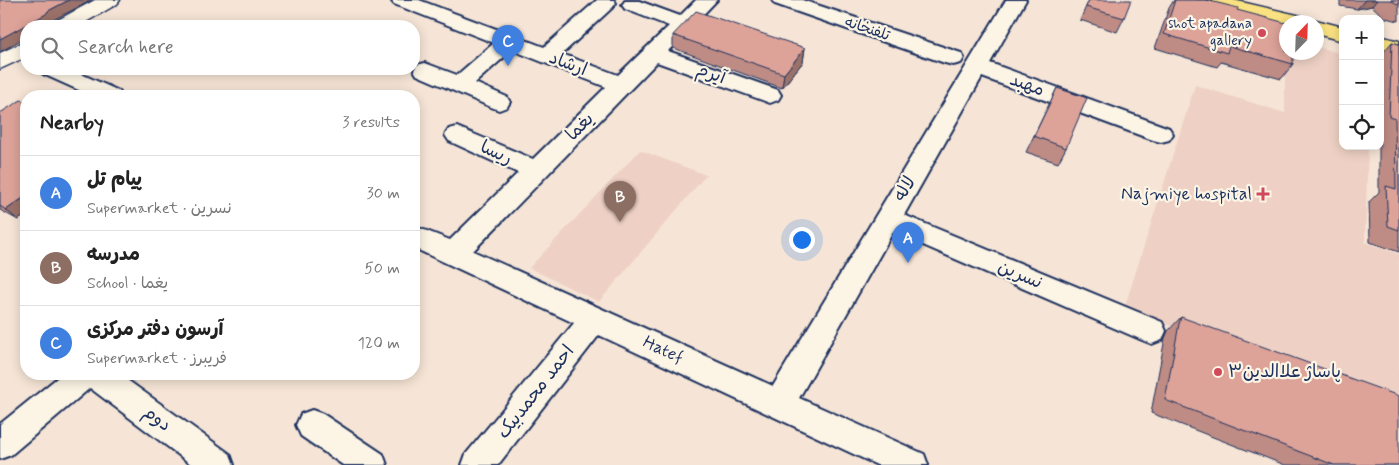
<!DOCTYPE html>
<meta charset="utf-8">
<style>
body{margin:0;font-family:Mynerve,"Playpen Sans Arabic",sans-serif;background:#f2f2f2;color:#222}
.controls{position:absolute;right:15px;top:15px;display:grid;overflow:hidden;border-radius:10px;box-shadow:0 2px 12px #0003}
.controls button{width:45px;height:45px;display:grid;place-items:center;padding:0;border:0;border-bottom:1px solid #e0e0e0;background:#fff;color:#222;font:25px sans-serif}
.compass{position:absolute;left:1279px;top:15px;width:45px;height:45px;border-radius:50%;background:#fff;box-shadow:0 2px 12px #0003;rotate:23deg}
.you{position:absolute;left:801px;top:239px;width:18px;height:18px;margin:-12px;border:4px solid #fff;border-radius:50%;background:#1a73e8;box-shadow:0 0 0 8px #1a73e833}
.badge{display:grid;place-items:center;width:32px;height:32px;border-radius:50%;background:#0b8043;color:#fff;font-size:16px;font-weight:700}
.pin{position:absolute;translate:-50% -41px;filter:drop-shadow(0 1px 2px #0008)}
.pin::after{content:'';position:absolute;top:26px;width:18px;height:15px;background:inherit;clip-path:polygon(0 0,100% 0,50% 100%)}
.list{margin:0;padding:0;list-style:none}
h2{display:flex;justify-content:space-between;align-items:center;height:65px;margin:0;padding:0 20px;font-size:21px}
h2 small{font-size:16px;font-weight:400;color:#767676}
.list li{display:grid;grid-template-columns:32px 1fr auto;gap:15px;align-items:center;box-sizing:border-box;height:75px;padding:0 20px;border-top:1px solid #e0e0e0}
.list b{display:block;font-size:19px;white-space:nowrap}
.list p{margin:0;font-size:16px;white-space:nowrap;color:#767676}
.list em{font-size:16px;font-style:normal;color:#767676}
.icon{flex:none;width:28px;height:28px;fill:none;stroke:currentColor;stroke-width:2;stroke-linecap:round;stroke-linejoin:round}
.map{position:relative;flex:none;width:1399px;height:465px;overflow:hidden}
.search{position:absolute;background:#fff;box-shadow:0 2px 12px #0003;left:20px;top:20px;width:400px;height:55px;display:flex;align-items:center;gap:12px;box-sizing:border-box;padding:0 18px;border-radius:20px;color:#767676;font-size:19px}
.panel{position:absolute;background:#fff;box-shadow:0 2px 12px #0003;left:20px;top:90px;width:400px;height:290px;border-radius:20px}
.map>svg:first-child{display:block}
.built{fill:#eed1c4}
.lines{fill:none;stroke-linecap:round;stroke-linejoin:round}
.minor-casing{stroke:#1b2f5e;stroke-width:4}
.tertiary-casing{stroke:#1b2f5e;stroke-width:3}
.primary-casing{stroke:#1b2f5e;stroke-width:3}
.minor{fill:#fcf5e5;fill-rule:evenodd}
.tertiary{fill:#fcf5e5;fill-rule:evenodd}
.primary{fill:#fae181;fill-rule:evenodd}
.wall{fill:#be8c84;stroke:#1b2f5e}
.shaded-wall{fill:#9b726b;stroke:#1b2f5e}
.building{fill:#dda399;stroke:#1b2f5e}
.poi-dot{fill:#d1495b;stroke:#fcf5e5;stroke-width:2}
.labels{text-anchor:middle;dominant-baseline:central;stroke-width:4.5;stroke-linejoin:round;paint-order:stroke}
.far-poi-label{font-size:15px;fill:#1b2f5e;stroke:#fcf5e5;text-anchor:end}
.far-street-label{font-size:15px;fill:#1b2f5e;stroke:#fcf5e5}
.street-label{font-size:18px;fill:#1b2f5e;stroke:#fcf5e5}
.poi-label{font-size:18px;fill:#1b2f5e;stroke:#fcf5e5;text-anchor:end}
</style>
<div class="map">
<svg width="1399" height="465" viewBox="0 0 1399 465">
<rect width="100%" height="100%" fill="#f6e5d6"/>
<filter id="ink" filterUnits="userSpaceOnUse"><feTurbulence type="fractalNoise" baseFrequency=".02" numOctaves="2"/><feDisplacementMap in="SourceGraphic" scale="10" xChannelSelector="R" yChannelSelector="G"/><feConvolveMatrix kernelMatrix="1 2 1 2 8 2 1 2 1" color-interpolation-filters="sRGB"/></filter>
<g filter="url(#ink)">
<g class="built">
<polygon points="1285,39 1286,52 1316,52 1317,47 1343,54 1343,146 1368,146 1365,242 1399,254 1399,409 1124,309 1195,85 1285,113"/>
<polygon points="640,150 706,175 599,302 529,268"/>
</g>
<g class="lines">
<defs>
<g id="minor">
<polygon points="391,0 419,0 544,47 597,0 614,0 616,3 613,7 562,54 618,75 669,26 625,9 622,5 625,1 639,1 680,16 696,0 717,0 668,51 778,90 781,95 778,100 770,103 762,100 657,62 473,251 773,386 1006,0 1026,0 990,63 1169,128 1173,134 1169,140 1161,142 1153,140 982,77 904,215 1162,322 1166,331 1162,340 1152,344 1142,340 893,232 799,398 924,454 928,465 877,465 599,335 498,465 462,465 466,454 574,323 414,248 414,226 450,240 518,173 449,141 445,135 449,129 457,127 533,159 606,87 512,50 475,83 507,97 510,102 507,107 499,110 491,107 417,75 414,70 417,65 425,63 457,75 494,43 394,4"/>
<polygon points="772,0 802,0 961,53 964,58 961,63 953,65 945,63 775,4"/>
<polygon points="40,69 70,69 119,91 122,96 92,96 43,74"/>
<polygon points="62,374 119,374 230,454 234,465 192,465 90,388 11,455 0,459 0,424"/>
<polygon points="312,410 323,414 383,454 387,465 343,465 301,436 296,425 301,414"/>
</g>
<g id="tertiary">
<polygon points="95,0 120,0 117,4 79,26 53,26 56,21"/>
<polygon points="26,41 26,57 0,69 0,53"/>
</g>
<g id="primary">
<polygon points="1197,0 1233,0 1306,17 1309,22 1316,20 1343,27 1343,41 1316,34 1316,22 1286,22 1286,26 1200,4"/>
<polygon points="1380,36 1399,41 1399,55 1380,50"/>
</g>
</defs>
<use href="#minor" class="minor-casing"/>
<use href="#tertiary" class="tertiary-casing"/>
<use href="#primary" class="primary-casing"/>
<use href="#minor" class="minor"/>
<use href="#tertiary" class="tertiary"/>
<use href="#primary" class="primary"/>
</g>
<g class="wall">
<polygon points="1089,0 1124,18 1117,32 1080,20"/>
<polygon points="1174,0 1206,0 1237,10 1293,64 1281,79 1221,62 1217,67 1155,48 1169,8"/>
<polygon points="1340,0 1399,0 1399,21 1385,18 1372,6 1357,9 1340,6"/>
<polygon points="673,35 805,48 803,62 782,88 673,48"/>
<polygon points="1392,42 1399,44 1399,252 1370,242 1369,202 1379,192 1379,146 1380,146 1380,56"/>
<polygon points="1057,88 1066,148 1058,163 1026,152"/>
<polygon points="26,103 26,215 18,220 0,210 0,113"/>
<polygon points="1181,317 1399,465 1285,465 1151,413 1165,338 1168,331"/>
</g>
<g class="shaded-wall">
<polygon points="69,0 92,0 55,19 53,23 46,26 26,26 26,37 0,52 0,39 48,11"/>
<polygon points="1365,0 1377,0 1372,6 1357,9"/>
<polygon points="805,48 803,62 782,88 784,74"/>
<polygon points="26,196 26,215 18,220 6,210"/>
</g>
<g class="building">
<polygon points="0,0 69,0 48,11 46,14 0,39"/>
<polygon points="1089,0 1131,0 1124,18 1086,7"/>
<polygon points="1175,0 1206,0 1238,8 1237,10 1286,23 1286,52 1293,52 1293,64 1229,46 1227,53 1164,34"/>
<polygon points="1391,0 1399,0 1399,5 1397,4"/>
<polygon points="696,11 805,48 784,74 673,35"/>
<polygon points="1392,42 1399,44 1399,230 1388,226 1386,186 1396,189 1395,119 1389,117"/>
<polygon points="1057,88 1087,98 1066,148 1034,136"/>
<polygon points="21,100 26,103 26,196 6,210 0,206 0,113"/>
<polygon points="1181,317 1399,396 1399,465 1334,465 1165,400 1179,324"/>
</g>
</g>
<g class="poi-dot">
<circle cx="1262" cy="33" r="5"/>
<path d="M1260.5 186.5h5v5h5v5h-5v5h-5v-5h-5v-5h5z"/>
<circle cx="1218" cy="372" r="5"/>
</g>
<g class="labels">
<g class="far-poi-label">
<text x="1252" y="24">shot apadana<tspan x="1252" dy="17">gallery</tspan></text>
</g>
<g class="far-street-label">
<text transform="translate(867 29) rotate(19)">تلفنخانه</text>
</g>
<g class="street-label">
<text transform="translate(568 64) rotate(21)">ارشاد</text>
<text transform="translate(711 74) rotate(20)">آیرم</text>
<text transform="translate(1027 85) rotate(20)">مهبد</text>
<text transform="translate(580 127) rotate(-45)">یغما</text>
<text transform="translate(496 153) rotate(25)">ریسا</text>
<text transform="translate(905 189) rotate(-59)">لاله</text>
<text transform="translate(1020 275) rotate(23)">نسرین</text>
<text transform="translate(663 350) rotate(25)">Hatef</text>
<text transform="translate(536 392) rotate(-52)">احمد محمدبیک</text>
<text transform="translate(157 419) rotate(37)">دوم</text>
</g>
<g class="poi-label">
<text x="1252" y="194">Najmiye hospital</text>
<text x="1228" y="372" text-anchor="start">پاساژ علاالدین۳</text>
</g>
</g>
</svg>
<div class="controls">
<button>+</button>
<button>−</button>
<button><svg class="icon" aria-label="locate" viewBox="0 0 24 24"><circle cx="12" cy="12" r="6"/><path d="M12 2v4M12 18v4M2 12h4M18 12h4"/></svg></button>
</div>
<svg class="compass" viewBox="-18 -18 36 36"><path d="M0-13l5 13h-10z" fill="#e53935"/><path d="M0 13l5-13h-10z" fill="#767676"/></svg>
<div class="you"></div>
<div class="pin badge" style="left:908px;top:263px;background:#3f7fe0">A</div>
<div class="pin badge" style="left:620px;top:222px;background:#8d6e63">B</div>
<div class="pin badge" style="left:508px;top:66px;background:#3f7fe0">C</div>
<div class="search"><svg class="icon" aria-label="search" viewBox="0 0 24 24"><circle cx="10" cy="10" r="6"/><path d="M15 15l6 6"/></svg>Search here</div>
<section class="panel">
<h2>Nearby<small>3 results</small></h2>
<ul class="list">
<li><span class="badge" style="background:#3f7fe0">A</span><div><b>پیام تل</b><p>Supermarket · نسرین</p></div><em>30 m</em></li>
<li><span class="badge" style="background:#8d6e63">B</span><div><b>مدرسه</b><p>School · یغما</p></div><em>50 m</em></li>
<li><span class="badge" style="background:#3f7fe0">C</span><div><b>آرسون دفتر مرکزی</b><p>Supermarket · فریبرز</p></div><em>120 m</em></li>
</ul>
</section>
</div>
